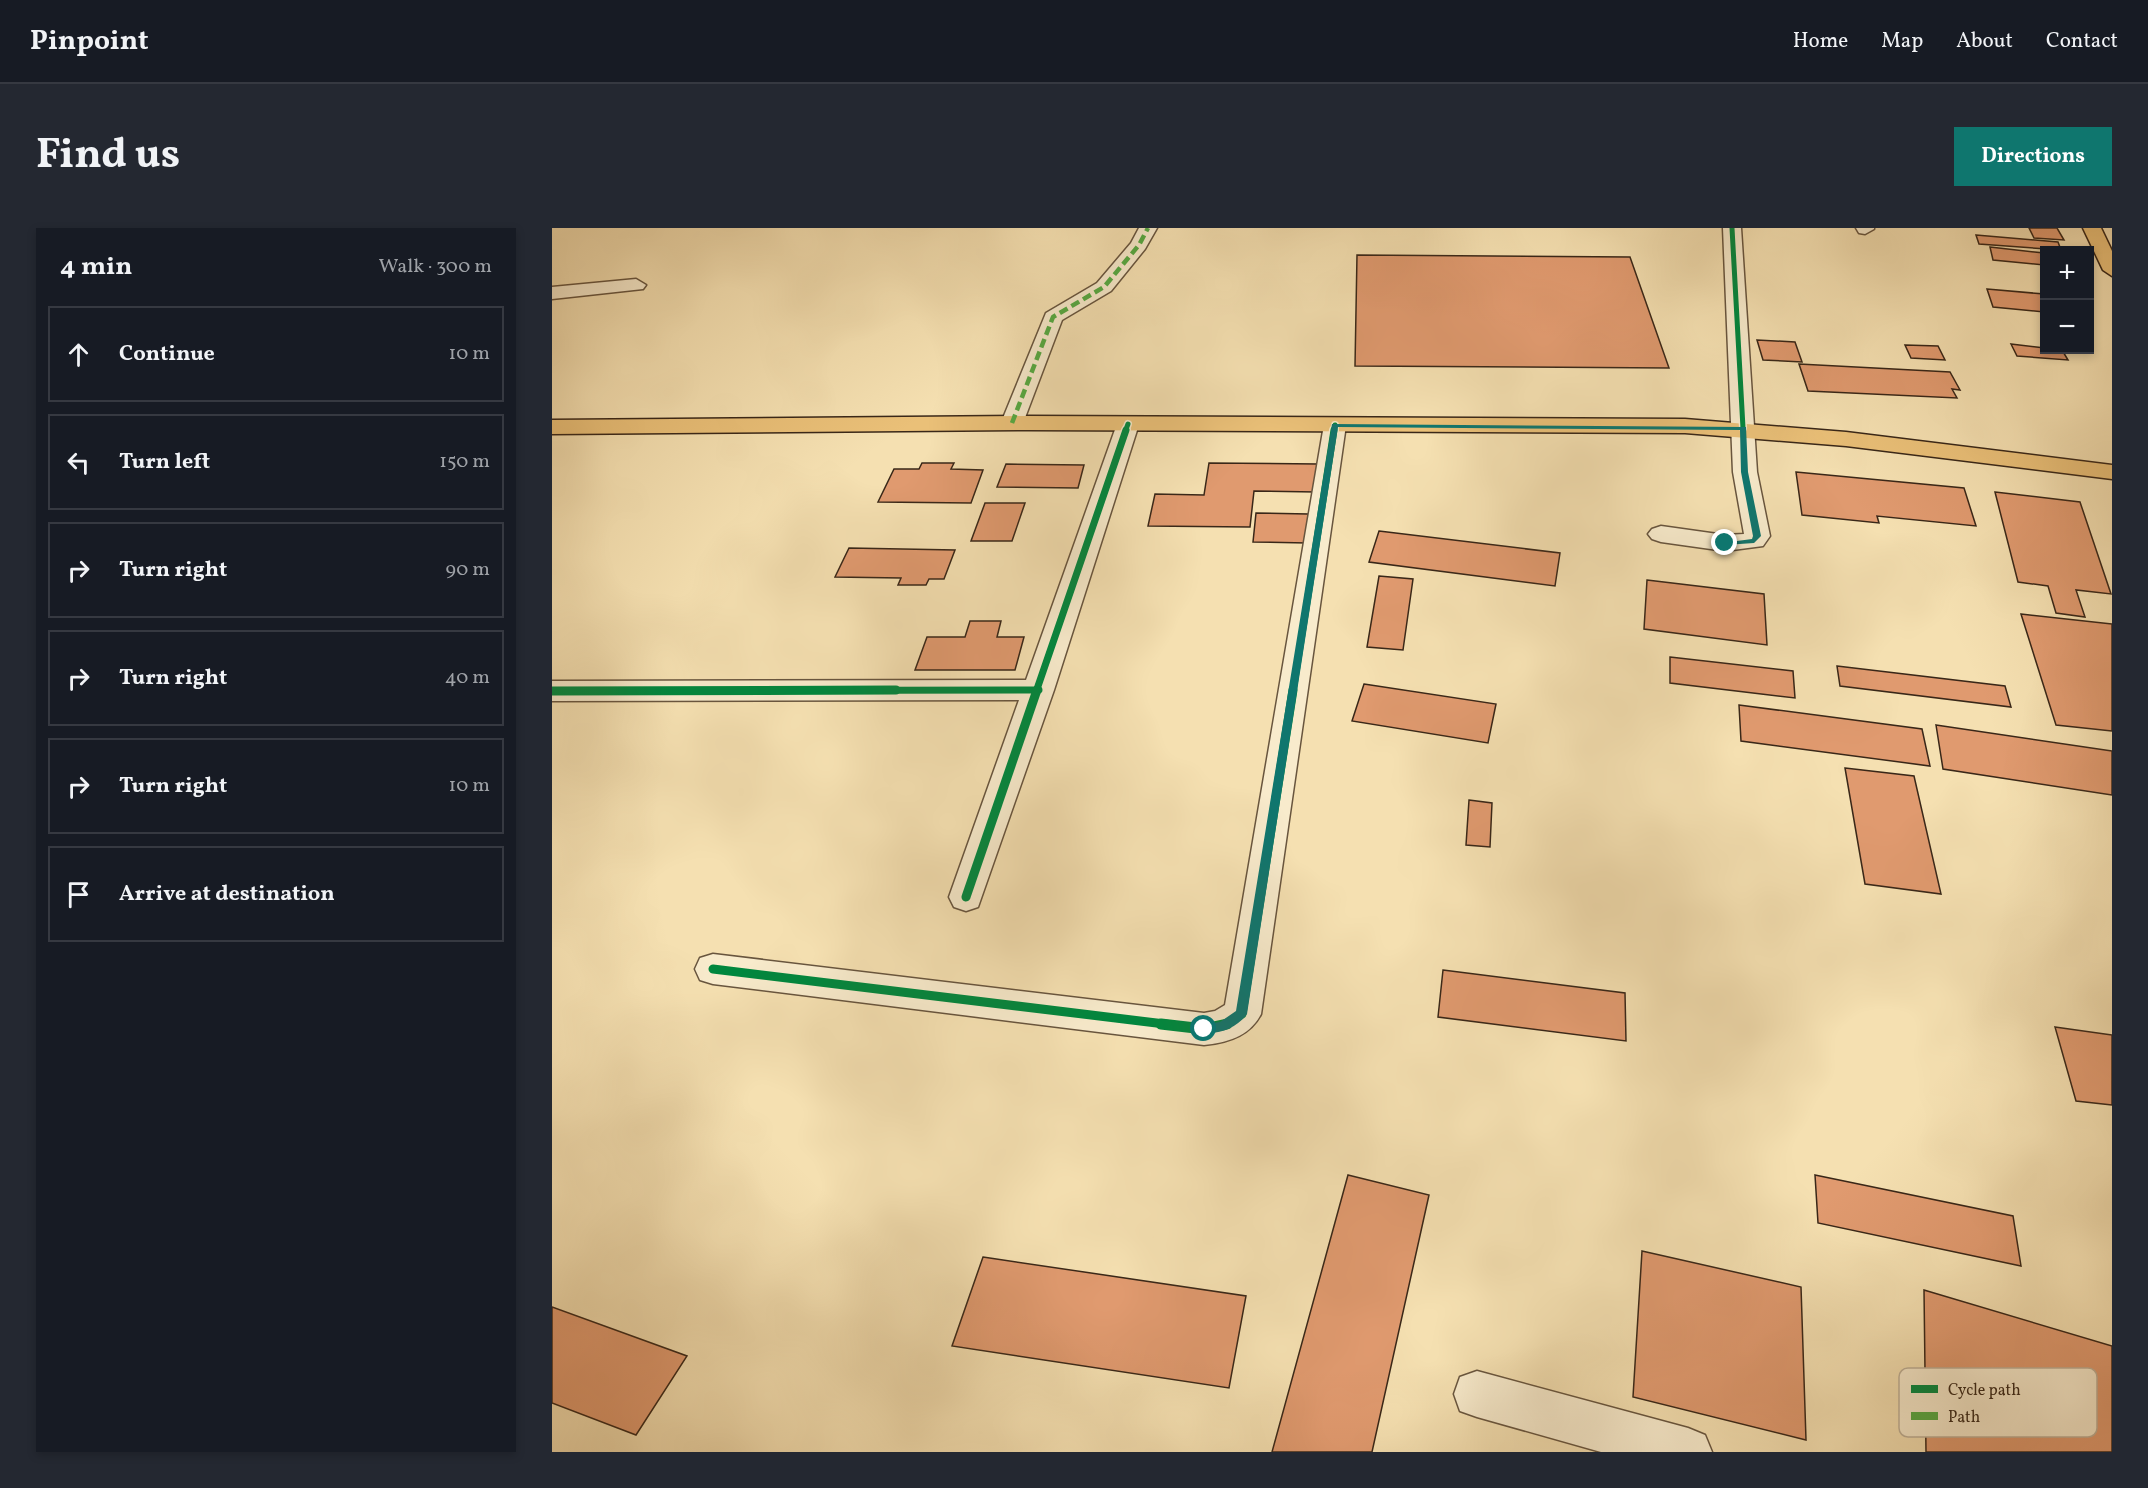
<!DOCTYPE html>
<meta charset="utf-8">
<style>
body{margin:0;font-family:Vollkorn,serif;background:#242831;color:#f1f3f6}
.controls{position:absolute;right:18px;top:18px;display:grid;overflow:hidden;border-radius:0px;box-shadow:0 3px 9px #0003}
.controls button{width:54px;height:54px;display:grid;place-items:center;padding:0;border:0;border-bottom:2px solid #363941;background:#171b24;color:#f1f3f6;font:30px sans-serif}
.stop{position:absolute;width:18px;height:18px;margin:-14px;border:4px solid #0f766e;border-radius:50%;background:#fff}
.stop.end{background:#0f766e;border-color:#fff;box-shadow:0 2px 6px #0008}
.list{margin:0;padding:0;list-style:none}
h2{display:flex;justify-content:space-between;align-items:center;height:78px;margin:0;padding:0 24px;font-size:26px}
h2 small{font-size:20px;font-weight:400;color:#9ea1a6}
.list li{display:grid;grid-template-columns:39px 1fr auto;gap:18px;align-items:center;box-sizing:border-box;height:96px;margin:0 12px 12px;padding:0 12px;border:2px solid #363941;border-radius:0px}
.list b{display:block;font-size:22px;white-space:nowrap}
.list em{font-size:20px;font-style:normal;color:#9ea1a6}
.icon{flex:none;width:33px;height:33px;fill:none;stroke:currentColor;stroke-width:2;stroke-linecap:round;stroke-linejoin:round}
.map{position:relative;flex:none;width:1560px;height:1224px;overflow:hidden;border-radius:0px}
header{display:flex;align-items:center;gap:36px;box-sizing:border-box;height:84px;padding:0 30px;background:#171b24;border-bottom:2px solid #363941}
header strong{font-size:28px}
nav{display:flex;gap:33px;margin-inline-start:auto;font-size:21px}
.intro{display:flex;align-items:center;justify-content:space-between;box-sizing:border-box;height:144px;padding:0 36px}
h1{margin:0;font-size:42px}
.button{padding:15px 27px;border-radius:0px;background:#0f766e;color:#fff;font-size:21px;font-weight:700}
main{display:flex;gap:36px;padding:0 36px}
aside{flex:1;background:#171b24;border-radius:0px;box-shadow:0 3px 9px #0003}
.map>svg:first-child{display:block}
.building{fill:#e09a6f;stroke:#392718;stroke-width:1.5}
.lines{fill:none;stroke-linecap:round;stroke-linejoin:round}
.minor-casing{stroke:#68553e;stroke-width:3}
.major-casing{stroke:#392718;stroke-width:3}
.highway-casing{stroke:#392718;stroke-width:3}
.minor{fill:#f8ebcc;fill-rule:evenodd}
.major{fill:#eac078;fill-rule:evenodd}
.highway{fill:#eac078;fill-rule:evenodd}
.quiet{stroke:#55aa42;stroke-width:4.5;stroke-dasharray:9 4.5;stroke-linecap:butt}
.cycleway-far3-casing{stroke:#f8ebcc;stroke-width:8}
.cycleway-far2-casing{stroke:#f8ebcc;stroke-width:10}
.cycleway-far1-casing{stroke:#f8ebcc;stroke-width:13}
.cycleway-casing{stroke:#f8ebcc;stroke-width:15}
.cycleway-far3{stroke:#00873e;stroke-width:5}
.cycleway-far2{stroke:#00873e;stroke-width:7}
.cycleway-far1{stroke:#00873e;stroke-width:9}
.cycleway{stroke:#00873e;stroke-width:11}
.route{fill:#0f766e}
.key{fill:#f8ebcc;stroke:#bfb096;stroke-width:1.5}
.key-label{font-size:16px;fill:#392718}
</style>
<header>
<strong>Pinpoint</strong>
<nav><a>Home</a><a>Map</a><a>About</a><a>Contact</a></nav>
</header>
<div class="intro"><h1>Find us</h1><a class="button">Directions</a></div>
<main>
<aside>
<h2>4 min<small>Walk · 300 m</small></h2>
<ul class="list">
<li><svg class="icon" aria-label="ahead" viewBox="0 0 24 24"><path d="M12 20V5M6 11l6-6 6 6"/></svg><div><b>Continue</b></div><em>10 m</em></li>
<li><svg class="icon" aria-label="left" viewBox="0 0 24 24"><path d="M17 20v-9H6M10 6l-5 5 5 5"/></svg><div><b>Turn left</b></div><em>150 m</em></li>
<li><svg class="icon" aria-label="right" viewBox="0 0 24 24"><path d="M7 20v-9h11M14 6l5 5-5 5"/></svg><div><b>Turn right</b></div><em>90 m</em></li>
<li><svg class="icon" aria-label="right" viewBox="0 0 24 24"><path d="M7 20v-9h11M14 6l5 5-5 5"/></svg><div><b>Turn right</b></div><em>40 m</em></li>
<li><svg class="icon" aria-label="right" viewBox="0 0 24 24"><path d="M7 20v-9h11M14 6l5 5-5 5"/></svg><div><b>Turn right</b></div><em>10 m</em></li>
<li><svg class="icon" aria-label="arrive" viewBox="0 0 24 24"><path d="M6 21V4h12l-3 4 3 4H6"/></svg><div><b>Arrive at destination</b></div></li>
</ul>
</aside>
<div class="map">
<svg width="1560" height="1224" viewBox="0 0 1560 1224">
<rect width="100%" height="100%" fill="#f5e0b1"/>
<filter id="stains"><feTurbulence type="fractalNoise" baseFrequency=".00333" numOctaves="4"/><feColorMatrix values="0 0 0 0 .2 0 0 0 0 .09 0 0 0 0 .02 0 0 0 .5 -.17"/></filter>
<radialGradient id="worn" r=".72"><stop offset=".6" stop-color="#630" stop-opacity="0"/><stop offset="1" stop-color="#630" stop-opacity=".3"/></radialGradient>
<g class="building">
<polygon points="1477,0 1505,0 1512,12 1482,10"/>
<polygon points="1424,7 1506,14 1509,22 1427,16"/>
<polygon points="1438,19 1492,25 1492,37 1441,32"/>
<polygon points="805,27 1078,29 1117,140 803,138"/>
<polygon points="1435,61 1492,66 1492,84 1441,79"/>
<polygon points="1205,112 1243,114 1250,134 1211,132"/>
<polygon points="1459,116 1510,122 1516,132 1465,128"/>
<polygon points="1353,117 1386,118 1393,132 1359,130"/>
<polygon points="1247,136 1398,144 1408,162 1400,161 1405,170 1256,163"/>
<polygon points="370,235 402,235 399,241 431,242 419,275 326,274 342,241 367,241"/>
<polygon points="657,235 766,236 764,264 702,263 698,299 596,298 603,266 652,267"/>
<polygon points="454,236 532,237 526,260 445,259"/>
<polygon points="1244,244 1412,260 1424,298 1325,288 1327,295 1250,287"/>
<polygon points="1443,264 1528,274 1559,366 1524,362 1533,389 1504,385 1496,358 1466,354"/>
<polygon points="433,275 473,275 460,313 419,313"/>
<polygon points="704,285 756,286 755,315 701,314"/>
<polygon points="827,303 1008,325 1003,358 817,334"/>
<polygon points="297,320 403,322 392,351 377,351 374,357 346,357 349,350 283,349"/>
<polygon points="827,348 861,351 851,422 815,419"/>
<polygon points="1095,352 1212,366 1215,417 1092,401"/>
<polygon points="1469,386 1560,396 1560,503 1504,497"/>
<polygon points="418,393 449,393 445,409 472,409 463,442 363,442 375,409 413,409"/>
<polygon points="1118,429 1241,443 1243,470 1118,455"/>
<polygon points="1285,438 1453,458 1459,479 1288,458"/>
<polygon points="812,456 944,476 936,515 800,493"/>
<polygon points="1187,477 1370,501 1378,538 1189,513"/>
<polygon points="1384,497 1560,523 1560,567 1391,541"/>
<polygon points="1293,540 1362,548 1389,666 1313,656"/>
<polygon points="917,572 940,575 938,619 914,617"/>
<polygon points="891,742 1073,765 1074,813 886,789"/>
<polygon points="1503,799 1560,807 1560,877 1524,873"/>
<polygon points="796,947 877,967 820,1224 720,1224"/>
<polygon points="1263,947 1461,988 1469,1038 1266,995"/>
<polygon points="1090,1023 1249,1059 1254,1212 1081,1169"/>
<polygon points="431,1029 694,1068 677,1160 400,1118"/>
<polygon points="1372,1062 1560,1118 1560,1224 1374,1224"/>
<polygon points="0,1079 135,1128 84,1207 0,1175"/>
</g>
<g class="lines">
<defs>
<g id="minor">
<polygon points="587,0 605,0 593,21 559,63 510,92 471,195 468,200 452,200 449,195 494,85 545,55 579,15"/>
<polygon points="1171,0 1189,0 1205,244 1218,308 1211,318 1173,323 1109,314 1100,311 1096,306 1100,301 1109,298 1173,307 1192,306 1181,244"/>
<polygon points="1304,0 1322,0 1322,1 1313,6 1307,5"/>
<polygon points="84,51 94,57 91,61 0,71 0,59"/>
<polygon points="576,189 584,191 587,196 502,462 426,679 414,683 402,679 397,669 467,472 0,473 0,453 474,452 565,196 568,191"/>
<path d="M 783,190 L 791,192 L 794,197 L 709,786 C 698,808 675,815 652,817 L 161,756 L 148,752 L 143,741 L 148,730 L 161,726 L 652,785 L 663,783 L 673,777 L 772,197 L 775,192 Z"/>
<polygon points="925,1143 1136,1200 1153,1207 1160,1224 1049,1224 925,1189 908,1183 902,1166 908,1149"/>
</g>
<polygon id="major" points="477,188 1133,191 1294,204 1560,237 1560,251 1294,218 1133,205 477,202 0,206 0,192"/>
<polygon id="highway" points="1531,0 1549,0 1560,23 1560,48 1551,42"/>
</defs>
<use href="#minor" class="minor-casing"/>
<use href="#major" class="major-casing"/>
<use href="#highway" class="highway-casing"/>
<use href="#minor" class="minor"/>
<use href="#major" class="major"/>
<use href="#highway" class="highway"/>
<polyline class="quiet" points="460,195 501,89 552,59 587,17 596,0"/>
<defs>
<g id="cycleway-far3">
<polyline points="1180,0 1191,200"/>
<polyline points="573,204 576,196"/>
<polyline points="782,204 783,197"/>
</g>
<g id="cycleway-far2">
<polyline points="0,463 487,462"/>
<polyline points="484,464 574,202"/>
<polyline points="741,464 782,202"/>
</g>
<g id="cycleway-far1">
<polyline points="0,463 344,462"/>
<polyline points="414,669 485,462"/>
<polyline points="161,741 621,797"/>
<polyline points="673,797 690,786 741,462"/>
</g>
<polyline id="cycleway" points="609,796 652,801 675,796"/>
</defs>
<use href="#cycleway-far3" class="cycleway-far3-casing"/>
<use href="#cycleway-far2" class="cycleway-far2-casing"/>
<use href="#cycleway-far1" class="cycleway-far1-casing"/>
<use href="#cycleway" class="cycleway-casing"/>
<use href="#cycleway-far3" class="cycleway-far3"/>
<use href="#cycleway-far2" class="cycleway-far2"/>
<use href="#cycleway-far1" class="cycleway-far1"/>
<use href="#cycleway" class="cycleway"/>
</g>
<path class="route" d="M 780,196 L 1194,199 L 1196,244 L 1209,308 L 1202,315 L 1173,317 L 1170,315 L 1200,311 L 1201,308 L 1189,244 L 1188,202 L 786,199 L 695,786 C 685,800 665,808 648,804 L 648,797 L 668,794 L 684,783 Z"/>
<rect x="1347" y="1140" width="198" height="69" rx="9" class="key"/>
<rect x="1359" y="1157" width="27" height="8" fill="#00873e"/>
<rect x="1359" y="1184" width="27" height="8" fill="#55aa42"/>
<g class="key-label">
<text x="1396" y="1167">Cycle path</text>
<text x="1396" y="1194">Path</text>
</g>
<rect width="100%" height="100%" filter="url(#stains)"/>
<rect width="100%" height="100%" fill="url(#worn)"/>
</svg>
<div class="controls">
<button>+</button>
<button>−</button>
</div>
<div class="stop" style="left:652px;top:801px"></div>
<div class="stop end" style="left:1173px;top:315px"></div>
</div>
</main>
